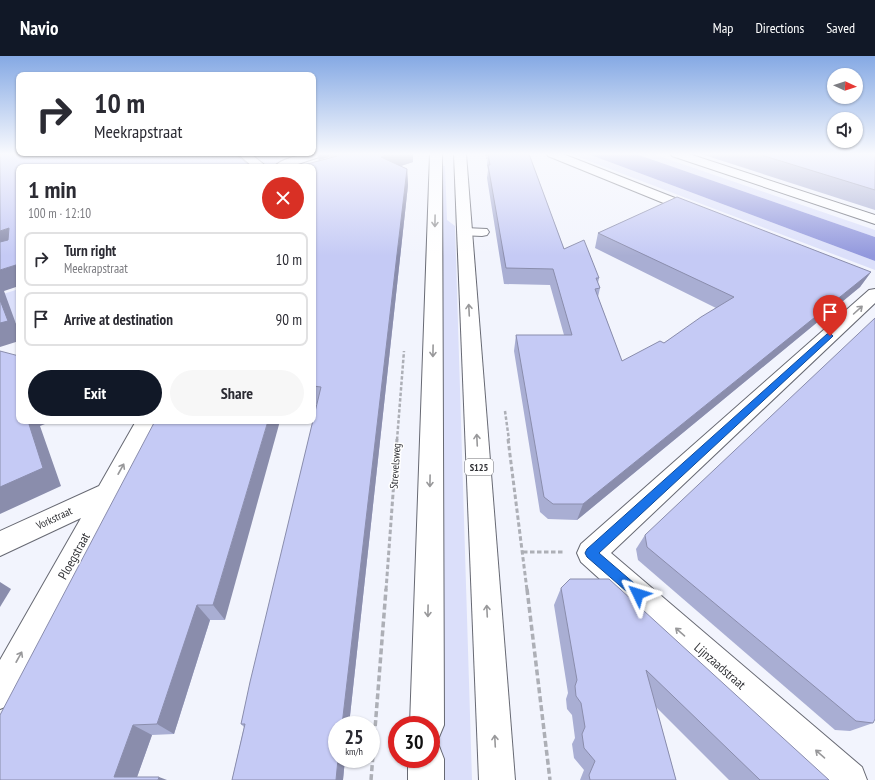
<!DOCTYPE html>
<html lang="en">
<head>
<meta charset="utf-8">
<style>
  body { margin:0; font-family:"PT Sans Narrow",sans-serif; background:#f7f7f7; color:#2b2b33; height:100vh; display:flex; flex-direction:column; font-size:15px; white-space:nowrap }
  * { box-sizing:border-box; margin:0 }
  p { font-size:13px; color:#7c7c81 }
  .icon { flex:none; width:22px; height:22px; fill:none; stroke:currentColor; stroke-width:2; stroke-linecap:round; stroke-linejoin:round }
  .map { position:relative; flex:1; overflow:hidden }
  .details { position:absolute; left:16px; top:108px; width:300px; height:260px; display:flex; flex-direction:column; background:#fff; border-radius:8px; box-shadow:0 1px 3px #0004 }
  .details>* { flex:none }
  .top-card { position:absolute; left:16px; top:16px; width:300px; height:84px; border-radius:8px; box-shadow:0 1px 3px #0004; background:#fff; color:#2b2b33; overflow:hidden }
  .needle { width:26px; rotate:93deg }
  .controls { position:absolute; left:827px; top:12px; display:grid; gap:8px }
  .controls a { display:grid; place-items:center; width:36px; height:36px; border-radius:50%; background:#fff; box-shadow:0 1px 3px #0004; font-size:20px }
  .speed { position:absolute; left:328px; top:660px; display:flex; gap:8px; font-size:20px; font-weight:700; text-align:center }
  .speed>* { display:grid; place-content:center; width:52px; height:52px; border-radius:50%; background:#fff; box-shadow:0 1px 3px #0004; line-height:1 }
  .speed small { font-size:10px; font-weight:400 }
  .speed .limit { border:6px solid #d22; background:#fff; color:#111 }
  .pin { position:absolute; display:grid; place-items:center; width:34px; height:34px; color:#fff; margin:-41px -17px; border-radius:50% 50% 50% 0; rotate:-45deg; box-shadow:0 0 4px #0007 }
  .pin .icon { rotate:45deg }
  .me { position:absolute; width:44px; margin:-22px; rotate:311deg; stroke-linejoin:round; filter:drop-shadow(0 0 3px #0008) }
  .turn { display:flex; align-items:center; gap:14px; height:84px; padding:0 12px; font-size:18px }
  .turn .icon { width:52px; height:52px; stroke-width:2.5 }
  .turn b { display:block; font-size:28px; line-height:34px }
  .round { display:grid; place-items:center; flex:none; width:42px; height:42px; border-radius:21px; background:#f7f7f7 }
  .overview { display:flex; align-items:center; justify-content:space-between; height:68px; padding:0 12px }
  h1 { font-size:24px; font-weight:700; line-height:30px }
  .action { display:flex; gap:8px; margin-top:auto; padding:8px 12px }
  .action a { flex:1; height:46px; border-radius:24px; background:#111827; color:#fff; font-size:16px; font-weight:700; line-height:46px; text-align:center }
  .action a+a { background:#f7f7f7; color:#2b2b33 }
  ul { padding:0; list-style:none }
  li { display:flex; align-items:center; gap:12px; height:54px; margin:0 8px 6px; padding:0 4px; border:2px solid #e1e1e2; border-radius:8px }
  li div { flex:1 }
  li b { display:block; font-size:15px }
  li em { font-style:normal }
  header { display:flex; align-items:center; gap:24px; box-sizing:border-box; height:56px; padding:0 20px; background:#111827; color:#fff }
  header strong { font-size:19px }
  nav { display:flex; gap:22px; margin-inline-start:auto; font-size:14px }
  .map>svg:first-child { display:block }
</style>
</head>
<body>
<header>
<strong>Navio</strong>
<nav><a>Map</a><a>Directions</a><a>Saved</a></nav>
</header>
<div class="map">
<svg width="875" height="724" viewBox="0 0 875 724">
  <rect width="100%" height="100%" fill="#f2f4fd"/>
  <g fill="#dbdffa">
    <path d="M251 98H273L285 106 269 111Z"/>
    <path d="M571 98H588L875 205V214Z"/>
    <path d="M636 98H653L875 174V181Z"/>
    <path d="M441 110H445L447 164 455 170 472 724H439Z"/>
    <path d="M19 233V266H15L0 239Z"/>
  </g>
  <path fill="#9298dd" d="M588 98H636L875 181V205Z"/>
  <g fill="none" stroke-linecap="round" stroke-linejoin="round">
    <defs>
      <g id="minor">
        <path d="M238 98H251L267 111H253Z"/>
        <path d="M304 98H323L322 100 289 111H274C281 103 294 101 304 98Z"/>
        <path d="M547 98H563L703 153 705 156 703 159H693L548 100Z"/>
        <path d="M671 98H689L875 159V168L672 100Z"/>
        <path d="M465 172 487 173 489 176 487 179 482 180 460 179 458 176 460 173Z"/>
        <path d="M875 233V247L611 497 862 711 867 724H822L581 506 577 497 581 488 869 234Z"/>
        <path d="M136 365H158L12 648 0 653V604L81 462 0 500V475L99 430Z"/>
      </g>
      <g id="major">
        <path d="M430 98H442L444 669 439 681 431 685V669H410Z"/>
        <path d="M454 98H466L515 724H479Z"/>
        <path d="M431 687 439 690 444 703V724H408V703H431Z"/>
      </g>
    </defs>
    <use href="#minor" stroke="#676973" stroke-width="2"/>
    <use href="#major" stroke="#676973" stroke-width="2"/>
    <path stroke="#adafb6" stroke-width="1.5" stroke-dasharray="2.5 1" stroke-linecap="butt" d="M486 98 487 103"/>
    <g stroke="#adafb6" stroke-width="2.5" stroke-dasharray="3.5 2" stroke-linecap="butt">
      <path d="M505 355 509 384"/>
      <path d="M397 384 404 295"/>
    </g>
    <g stroke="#adafb6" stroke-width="3" stroke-dasharray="4.5 2.5" stroke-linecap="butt">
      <path d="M508 383 527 534"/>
      <path d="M523 496H563"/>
      <path d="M386 534 397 383"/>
    </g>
    <g stroke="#adafb6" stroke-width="3.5" stroke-dasharray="6 3" stroke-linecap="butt">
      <path d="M527 533 550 724"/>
      <path d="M371 724 386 533"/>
    </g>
    <use href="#minor" fill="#fff" fill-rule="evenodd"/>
    <use href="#major" fill="#fff" fill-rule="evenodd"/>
  </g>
  <g fill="#a9aed3">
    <path d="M317 98H413V106L401 110 407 113 408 129 349 669H337V703H345L343 724H232L244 671 241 668 317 348 313 347V111L329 102V101L319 104 318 103Z"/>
    <path d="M488 98H529L564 193 599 222 598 227 600 232 598 241 622 305 664 287 716 252 595 192 598 177 871 216 860 231 577 464 548 463 540 456 514 295 516 279H564L550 229 504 228 487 122 488 114 487 109Z"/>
    <path d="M701 98H875V154Z"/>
    <path d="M155 365 225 564H210L174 678 152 679 137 721 0 724Z"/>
    <path d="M645 479 873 667 850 675 835 674 638 504 636 493Z"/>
    <path d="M561 532 829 724H729L656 651 676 724H580L584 714 574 702 572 688 575 682 572 659 567 653 566 643 568 637 554 549Z"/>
  </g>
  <g fill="#8a8dac">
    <path d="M318 98H329V101L319 104Z"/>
    <path d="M388 98H413V106L382 116 381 101Z"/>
    <path d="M407 113 408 129 349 669H342Z"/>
    <path d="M9 172 19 188 0 196V175Z"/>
    <path d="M19 208V230L4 235 19 276V285L0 291V214Z"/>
    <path d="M871 216 860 231 577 464 583 448Z"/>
    <path d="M28 365H44L45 368 40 370 61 430 0 458V431Z"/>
    <path d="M268 365H280L225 564 213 549Z"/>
    <path d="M0 526 11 533 0 551Z"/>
    <path d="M197 549 210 564 174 678 157 668Z"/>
    <path d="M133 669 152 679 136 724 114 721Z"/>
    <path d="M338 703H345L343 724H336Z"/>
    <path d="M159 721 167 724H158Z"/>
  </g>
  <g fill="#c5caf5" stroke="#8a8dac">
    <path d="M0 98H235L252 111H19V208L0 214V186L8 184 9 172 0 175Z"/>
    <path d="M334 98H388L381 101 407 113 342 669H337V703H338L336 724H232L245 668H241L250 626 321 331 313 330V111H296L337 100Z"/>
    <path d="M488 98H529L564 193 584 184 599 222H596L600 232 595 233 622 305 660 285 664 287 701 261 734 241 598 177 677 141 871 216 583 448H553L544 441 516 279H572L553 213 506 212 488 109H490Z"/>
    <path d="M758 98H875V134Z"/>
    <path d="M0 244 8 265 0 267Z"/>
    <path d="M875 262V663L873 667 856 665 647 491 645 479Z"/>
    <path d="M0 295 19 300V365H28L43 412 0 431Z"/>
    <path d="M155 365H268L213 549H197L157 668 133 669 114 721H159L158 724H0V659Z"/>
    <path d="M570 523H609L829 724H760L646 614 676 724H590L589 719 595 705 584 692 582 678 585 671 581 647 576 640 575 630 577 624 561 532Z"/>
  </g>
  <defs><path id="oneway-shaft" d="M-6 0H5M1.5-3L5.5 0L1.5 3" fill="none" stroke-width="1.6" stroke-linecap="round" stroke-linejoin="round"/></defs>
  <g stroke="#98989a">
    <use href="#oneway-shaft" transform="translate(435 165) rotate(91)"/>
    <use href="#oneway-shaft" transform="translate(469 254) rotate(-93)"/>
    <use href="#oneway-shaft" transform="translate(858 254) rotate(-42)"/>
    <use href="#oneway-shaft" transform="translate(433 295) rotate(91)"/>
    <use href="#oneway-shaft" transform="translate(477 384) rotate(-93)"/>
    <use href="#oneway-shaft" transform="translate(121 413) rotate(-61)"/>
    <use href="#oneway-shaft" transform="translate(430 425) rotate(91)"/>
    <use href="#oneway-shaft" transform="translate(428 555) rotate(91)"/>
    <use href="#oneway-shaft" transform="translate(487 555) rotate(-93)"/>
    <use href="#oneway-shaft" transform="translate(680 576) rotate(-139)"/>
    <use href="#oneway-shaft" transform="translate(19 601) rotate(-61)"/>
    <use href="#oneway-shaft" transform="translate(495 685) rotate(-93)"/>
    <use href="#oneway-shaft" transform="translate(820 698) rotate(-139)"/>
  </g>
  <linearGradient id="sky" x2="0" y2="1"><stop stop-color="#85a9e4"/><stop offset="0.49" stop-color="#f9fafe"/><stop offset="1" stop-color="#f9fafe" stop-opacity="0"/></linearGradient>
  <rect width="875" height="200" fill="url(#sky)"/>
  <path fill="#1a73e8" stroke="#114b97" d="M830 277 833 280 832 281 599 497 642 534 644 538 642 542 638 544 634 542 587 501 585 497 587 493 827 278Z"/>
  <g text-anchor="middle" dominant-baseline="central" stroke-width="3" stroke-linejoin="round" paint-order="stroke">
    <rect fill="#fff" stroke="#6e6f72" stroke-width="1" x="465" y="403" width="28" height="16" rx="3"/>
    <g font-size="10" font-weight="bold" fill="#303135">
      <text x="479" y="411">S125</text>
    </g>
    <g font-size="11" fill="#303135" stroke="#fff">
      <text transform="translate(395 410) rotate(-86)">Strevelsweg</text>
      <text transform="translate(54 462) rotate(-25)">Vorkstraat</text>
    </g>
    <g font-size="13" fill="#303135" stroke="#fff">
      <text transform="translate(74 500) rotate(-61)">Ploegstraat</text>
      <text transform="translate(720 610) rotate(41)">Lijnzaadstraat</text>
    </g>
  </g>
</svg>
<div class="controls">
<a><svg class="needle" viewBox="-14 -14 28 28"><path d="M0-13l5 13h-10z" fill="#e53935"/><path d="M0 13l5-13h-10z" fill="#7c7c81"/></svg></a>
<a><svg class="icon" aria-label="sound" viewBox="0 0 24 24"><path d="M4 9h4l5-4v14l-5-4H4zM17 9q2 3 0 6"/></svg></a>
</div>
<div class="speed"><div>25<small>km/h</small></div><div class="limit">30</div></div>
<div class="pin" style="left:830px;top:280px;background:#d93025"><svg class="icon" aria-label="arrive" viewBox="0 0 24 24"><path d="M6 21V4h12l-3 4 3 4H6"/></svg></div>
<svg class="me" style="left:638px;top:538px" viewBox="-20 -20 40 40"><path d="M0-17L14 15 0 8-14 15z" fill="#1a73e8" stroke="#fff" stroke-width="4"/></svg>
<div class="top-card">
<div class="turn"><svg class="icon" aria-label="right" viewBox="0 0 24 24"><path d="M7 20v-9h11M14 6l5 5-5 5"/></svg><div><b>10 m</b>Meekrapstraat</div></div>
</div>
<section class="details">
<div class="overview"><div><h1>1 min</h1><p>100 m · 12:10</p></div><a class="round" style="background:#d93025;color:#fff"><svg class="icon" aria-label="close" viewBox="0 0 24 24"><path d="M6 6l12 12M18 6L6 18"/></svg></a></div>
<ul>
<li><svg class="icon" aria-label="right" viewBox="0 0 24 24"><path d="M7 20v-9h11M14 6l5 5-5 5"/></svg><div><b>Turn right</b><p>Meekrapstraat</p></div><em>10 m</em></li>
<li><svg class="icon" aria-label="arrive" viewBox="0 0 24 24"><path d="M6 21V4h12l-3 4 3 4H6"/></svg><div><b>Arrive at destination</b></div><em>90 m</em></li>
</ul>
<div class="action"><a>Exit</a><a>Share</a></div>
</section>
</div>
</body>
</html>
